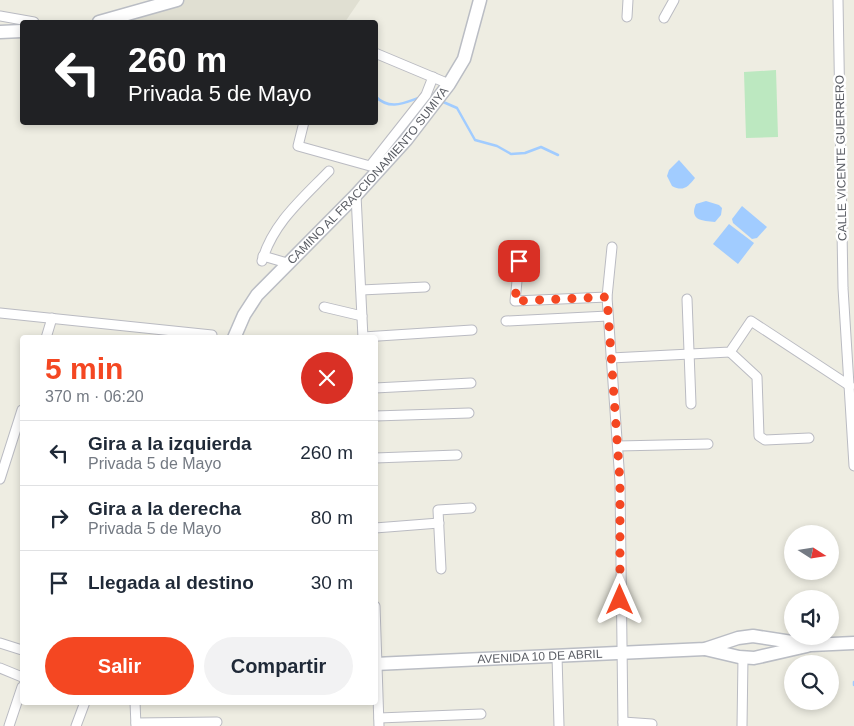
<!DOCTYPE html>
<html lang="es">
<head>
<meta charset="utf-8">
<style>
  body { margin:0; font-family:Helvetica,sans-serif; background:#f2f2f3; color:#1f2937; height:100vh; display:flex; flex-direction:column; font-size:19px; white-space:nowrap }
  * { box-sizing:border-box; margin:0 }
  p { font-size:16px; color:#747a83 }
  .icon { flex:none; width:28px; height:28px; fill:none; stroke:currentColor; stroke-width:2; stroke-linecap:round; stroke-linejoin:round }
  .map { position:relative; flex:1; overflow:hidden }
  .details { position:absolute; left:20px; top:335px; width:358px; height:370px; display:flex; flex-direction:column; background:#fff; border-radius:5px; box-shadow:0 2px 8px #0003 }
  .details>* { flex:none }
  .banner { position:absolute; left:20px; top:20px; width:358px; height:105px; border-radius:5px; box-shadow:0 2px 8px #0003; background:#202124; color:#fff; overflow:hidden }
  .needle { width:32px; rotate:102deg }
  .tools { position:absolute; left:784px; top:525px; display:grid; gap:10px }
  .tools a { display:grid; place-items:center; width:55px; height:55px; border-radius:50%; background:#fff; box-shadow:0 2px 8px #0003; font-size:25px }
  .pin { position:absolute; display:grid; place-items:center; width:42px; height:42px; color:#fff; margin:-21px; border-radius:10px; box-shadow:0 2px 8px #0006 }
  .me { position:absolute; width:55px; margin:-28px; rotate:0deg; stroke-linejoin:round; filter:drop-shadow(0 0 4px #0008) }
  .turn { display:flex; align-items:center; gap:18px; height:105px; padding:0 25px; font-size:22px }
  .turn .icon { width:65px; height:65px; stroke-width:2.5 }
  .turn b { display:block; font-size:35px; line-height:42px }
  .round { display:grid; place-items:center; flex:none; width:52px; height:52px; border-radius:26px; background:#f2f2f3 }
  .headline { display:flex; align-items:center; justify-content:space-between; height:85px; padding:0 25px }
  h1 { font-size:30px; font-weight:700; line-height:38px; color:#f44722 }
  .action { display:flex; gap:10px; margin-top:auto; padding:10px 25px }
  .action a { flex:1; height:58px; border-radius:30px; background:#f44722; color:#fff; font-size:20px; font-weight:700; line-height:58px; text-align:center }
  .action a+a { background:#f2f2f3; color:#1f2937 }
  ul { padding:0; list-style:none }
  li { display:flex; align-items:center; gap:15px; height:65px; padding:0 25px; border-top:1px solid #e0e1e3 }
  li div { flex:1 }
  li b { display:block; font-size:19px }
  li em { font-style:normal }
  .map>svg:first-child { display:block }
</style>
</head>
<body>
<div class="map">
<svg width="854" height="726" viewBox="0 0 854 726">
  <rect width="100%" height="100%" fill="#eeede2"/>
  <path fill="#e0dfd2" d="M184 0H360L345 22H106Z"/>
  <path fill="#bce8c0" d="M776 70 778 137 746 138 744 72Z"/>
  <g fill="#a1ccff">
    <path d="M679 160 695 178C688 187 683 192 672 186L667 176 669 170Z"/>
    <path d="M706 201 719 205 722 208 721 215 715 222C702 221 689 220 696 204Z"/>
    <path d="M742 206 767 227 757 238 752 239 733 223 732 219Z"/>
    <path d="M729 224 754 243 738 264 713 244Z"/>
  </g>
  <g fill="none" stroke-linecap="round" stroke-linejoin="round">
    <g stroke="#a1ccff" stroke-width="2.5">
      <path d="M375 96C390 111 404 103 421 97"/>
      <path d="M441 101 457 108 475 140 497 146 511 154 525 153 541 147 558 155"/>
      <path d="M854 682V685"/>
    </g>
    <defs>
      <g id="street">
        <path d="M838 0 843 288 854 466"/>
        <path d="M0 16 34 22"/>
        <path d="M627 17 628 0"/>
        <path d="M664 18 674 0"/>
        <path d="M375 53 449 84"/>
        <path d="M304 122 298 146 370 166 426 95 433 77"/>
        <path d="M356 195 363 338"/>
        <path d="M612 247 607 297 620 482 623 726"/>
        <path d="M263 256 287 263"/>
        <path d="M262 261C273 223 302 199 329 171"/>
        <path d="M519 261 515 301 607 297"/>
        <path d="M361 290 425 287"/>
        <path d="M687 299 691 404"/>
        <path d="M324 307 362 316"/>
        <path d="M0 313 212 335"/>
        <path d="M506 321 608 316"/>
        <path d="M363 337 472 330"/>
        <path d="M46 338 52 318"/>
        <path d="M730 352 757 377 759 436 765 440 809 438"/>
        <path d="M611 358 730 352 751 321 850 386"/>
        <path d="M375 388 471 383"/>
        <path d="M375 416 469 413"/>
        <path d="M618 446 708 444"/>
        <path d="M375 458 457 455"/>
        <path d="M0 479 22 410"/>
        <path d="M375 528 439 523"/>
        <path d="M441 569 438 510 471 508"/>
        <path d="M375 606 379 726"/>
        <path d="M0 643 22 650"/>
        <path d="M557 656 559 726"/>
        <path d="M0 668 22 677"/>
        <path d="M135 702 136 726"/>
        <path d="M379 718 481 714"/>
        <path d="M623 722 652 724"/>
        <path d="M136 723 217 722"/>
        <path d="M9 726 22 687"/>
        <path d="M76 726 85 702"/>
        <path d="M742 726 743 658"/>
      </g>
      <g id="secondary">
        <path d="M99 22 177 0"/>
        <path d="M0 32 22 31"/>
        <path id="s1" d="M234 338 244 315 257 295 356 195 406 140 449 84 464 59 480 0"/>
        <path d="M705 649 739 657 754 658 807 646"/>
        <path id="s2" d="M375 664 705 649 738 638 753 636 811 645 854 643"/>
      </g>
    </defs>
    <use href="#street" stroke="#babbc2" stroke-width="11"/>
    <use href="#secondary" stroke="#babdc4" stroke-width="15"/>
    <use href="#street" stroke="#fff" stroke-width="9"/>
    <use href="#secondary" stroke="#fff" stroke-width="12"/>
  </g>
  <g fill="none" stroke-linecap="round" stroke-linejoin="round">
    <path stroke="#f44722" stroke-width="9" stroke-dasharray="0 16.2" d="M519 261 515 301 607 297 620 482V600"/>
  </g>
  <g text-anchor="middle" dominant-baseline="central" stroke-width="5" stroke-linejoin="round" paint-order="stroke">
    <g font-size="12" fill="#5a5d64" stroke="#fff">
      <text transform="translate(841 158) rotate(-91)">CALLE VICENTE GUERRERO</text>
      <text stroke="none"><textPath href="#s1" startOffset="212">CAMINO AL FRACCIONAMIENTO SUMIYA</textPath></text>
      <text stroke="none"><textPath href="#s2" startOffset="165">AVENIDA 10 DE ABRIL</textPath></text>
    </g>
  </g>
</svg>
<div class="tools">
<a><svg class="needle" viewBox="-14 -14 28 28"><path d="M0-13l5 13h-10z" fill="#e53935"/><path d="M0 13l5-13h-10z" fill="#747a83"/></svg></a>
<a><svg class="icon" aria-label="sound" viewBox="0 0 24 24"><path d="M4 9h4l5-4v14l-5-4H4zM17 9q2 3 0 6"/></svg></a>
<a><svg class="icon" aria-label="search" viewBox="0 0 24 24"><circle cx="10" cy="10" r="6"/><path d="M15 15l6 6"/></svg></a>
</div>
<div class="pin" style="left:519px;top:261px;background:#d93025"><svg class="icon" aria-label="arrive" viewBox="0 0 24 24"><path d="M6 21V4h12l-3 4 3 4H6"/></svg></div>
<svg class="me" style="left:620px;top:600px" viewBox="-20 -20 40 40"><path d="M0-17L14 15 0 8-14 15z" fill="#f44722" stroke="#fff" stroke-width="4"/></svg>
<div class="banner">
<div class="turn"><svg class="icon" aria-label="left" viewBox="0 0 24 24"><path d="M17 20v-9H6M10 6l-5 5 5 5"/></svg><div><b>260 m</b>Privada 5 de Mayo</div></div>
</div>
<section class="details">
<div class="headline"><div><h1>5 min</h1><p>370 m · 06:20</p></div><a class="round" style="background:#d93025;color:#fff"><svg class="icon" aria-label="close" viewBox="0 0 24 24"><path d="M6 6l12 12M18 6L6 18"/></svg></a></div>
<ul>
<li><svg class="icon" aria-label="left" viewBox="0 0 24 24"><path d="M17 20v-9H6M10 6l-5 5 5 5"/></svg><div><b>Gira a la izquierda</b><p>Privada 5 de Mayo</p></div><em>260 m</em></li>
<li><svg class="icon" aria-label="right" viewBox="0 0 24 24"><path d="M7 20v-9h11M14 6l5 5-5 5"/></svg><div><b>Gira a la derecha</b><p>Privada 5 de Mayo</p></div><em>80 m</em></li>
<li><svg class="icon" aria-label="arrive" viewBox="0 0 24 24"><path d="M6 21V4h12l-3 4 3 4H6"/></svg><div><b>Llegada al destino</b></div><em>30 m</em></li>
</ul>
<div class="action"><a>Salir</a><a>Compartir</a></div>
</section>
</div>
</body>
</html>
